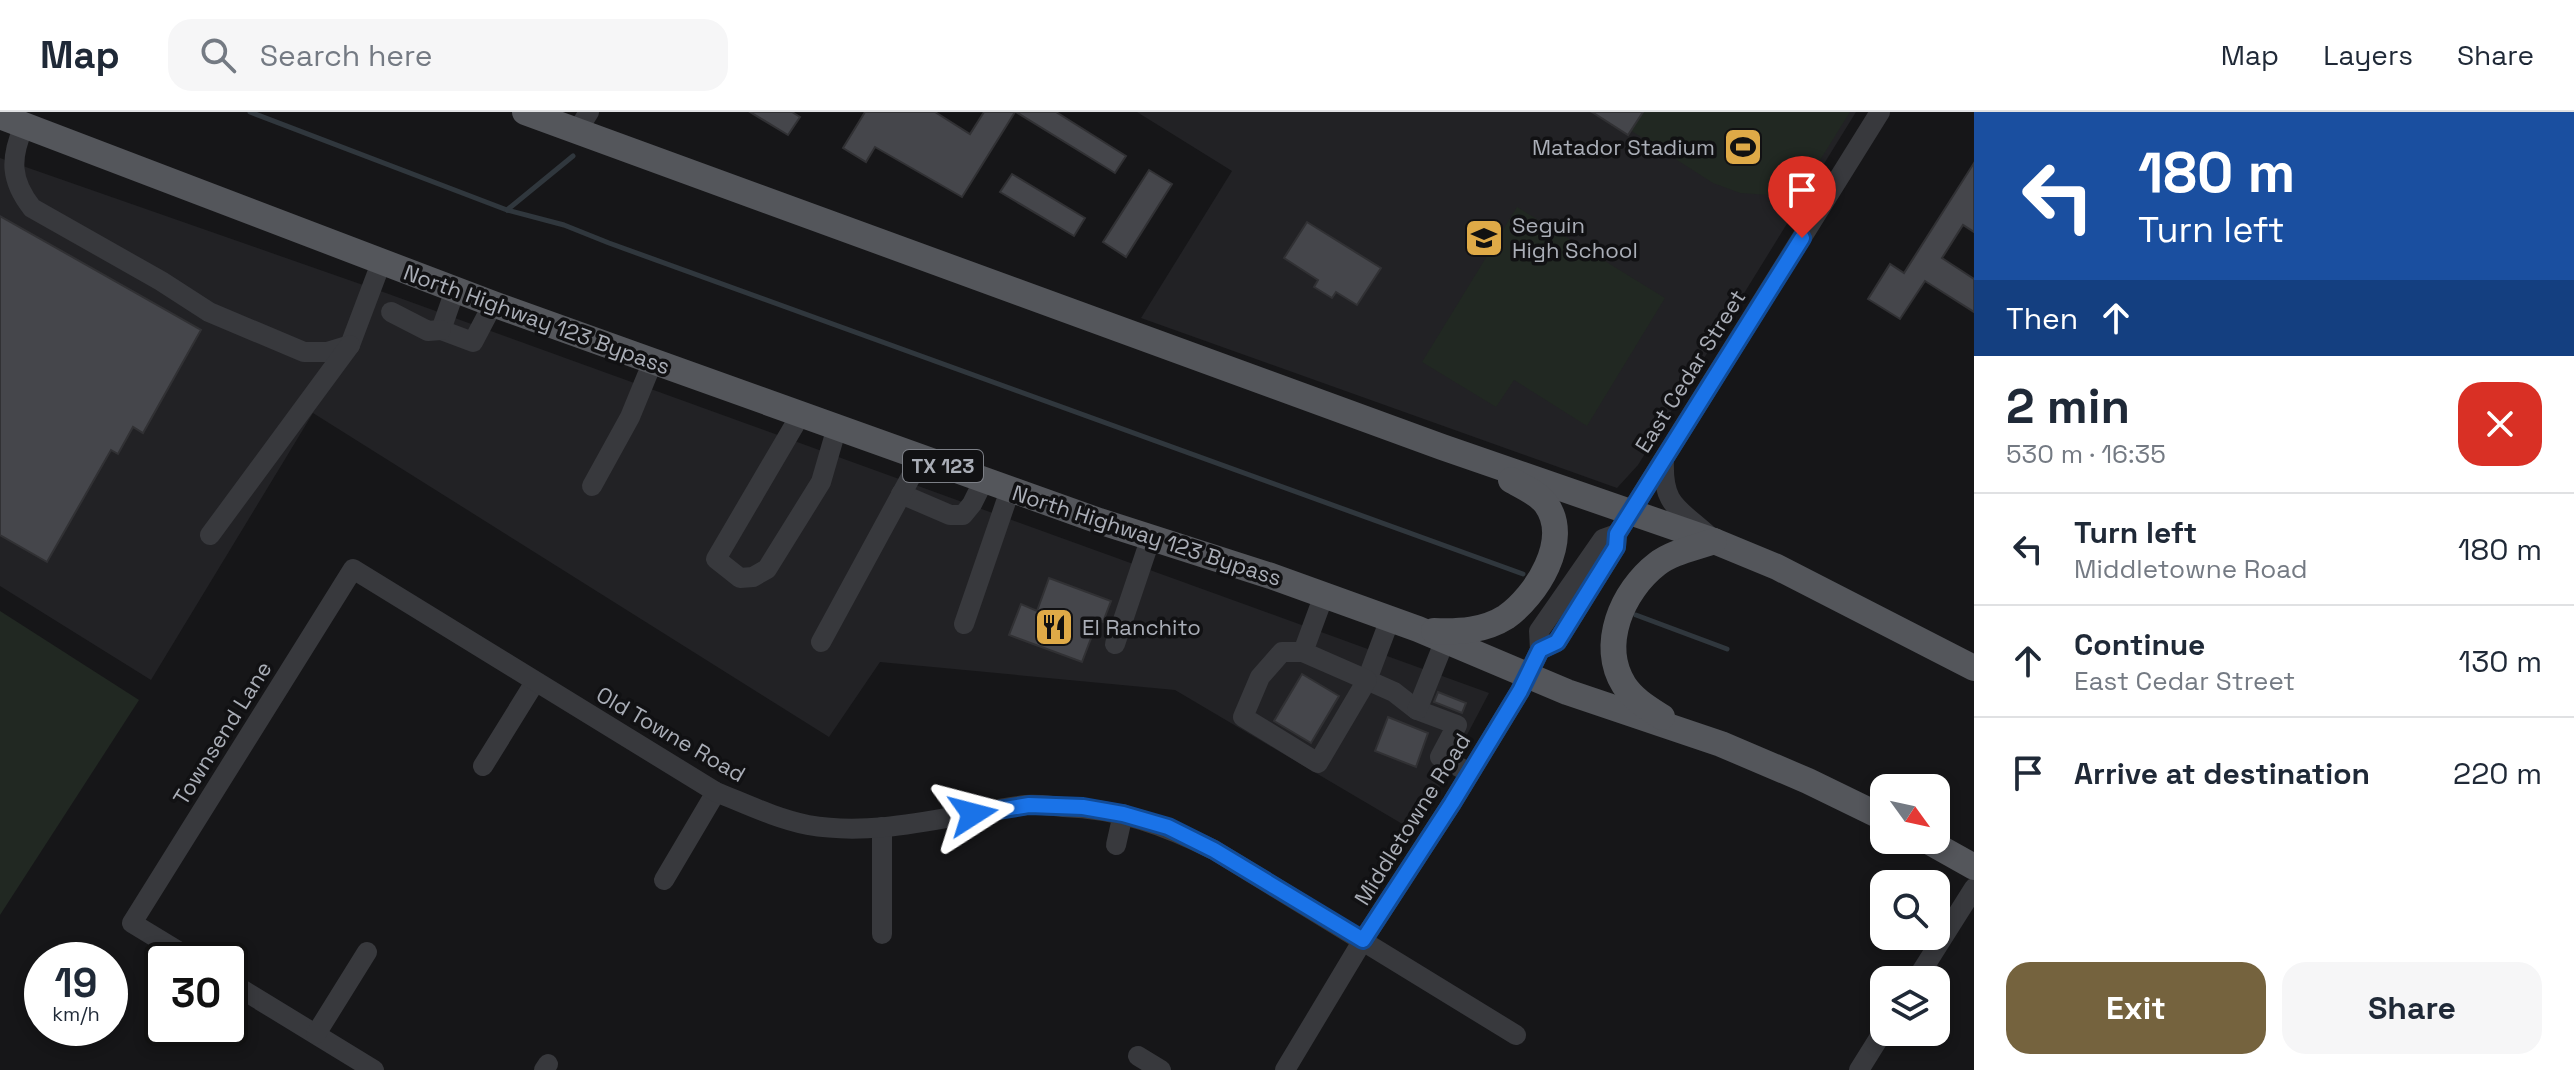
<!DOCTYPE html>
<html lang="en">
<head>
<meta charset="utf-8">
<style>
  body { margin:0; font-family:"Space Grotesk",sans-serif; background:#f6f6f7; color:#1f2937; height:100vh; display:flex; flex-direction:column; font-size:30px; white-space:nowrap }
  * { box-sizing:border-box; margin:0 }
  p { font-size:26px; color:#747a83 }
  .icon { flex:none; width:44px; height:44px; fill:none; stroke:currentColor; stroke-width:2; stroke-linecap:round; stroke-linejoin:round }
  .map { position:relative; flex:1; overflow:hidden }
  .sheet { display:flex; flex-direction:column; background:#fff; width:600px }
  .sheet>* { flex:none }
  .guide { background:#1a4fa0; color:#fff; overflow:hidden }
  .needle { width:52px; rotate:123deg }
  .buttons { position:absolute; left:1870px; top:662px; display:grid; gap:16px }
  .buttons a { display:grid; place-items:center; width:80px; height:80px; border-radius:16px; background:#fff; box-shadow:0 4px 12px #0003; font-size:40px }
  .speed { position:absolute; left:24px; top:830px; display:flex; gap:16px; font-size:40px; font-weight:700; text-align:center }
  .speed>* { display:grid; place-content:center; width:104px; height:104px; border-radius:50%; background:#fff; box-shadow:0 4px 12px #0003; line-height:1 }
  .speed small { font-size:20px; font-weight:400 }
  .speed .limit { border:4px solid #111; border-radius:12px; background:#fff; color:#111 }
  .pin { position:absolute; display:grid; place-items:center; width:68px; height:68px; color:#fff; margin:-82px -34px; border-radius:50% 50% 50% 0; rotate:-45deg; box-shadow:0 0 8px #0007 }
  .pin .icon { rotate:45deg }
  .me { position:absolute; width:88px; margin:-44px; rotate:81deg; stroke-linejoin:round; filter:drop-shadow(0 0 6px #0008) }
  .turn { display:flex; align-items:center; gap:28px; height:168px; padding:0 32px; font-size:36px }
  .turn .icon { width:104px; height:104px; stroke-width:2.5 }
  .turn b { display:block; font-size:56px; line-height:68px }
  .then { display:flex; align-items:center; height:76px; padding:0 32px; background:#0003; gap:16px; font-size:30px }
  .round { display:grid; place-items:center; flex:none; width:84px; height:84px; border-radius:24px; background:#f6f6f7 }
  .summary { display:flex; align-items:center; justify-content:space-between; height:136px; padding:0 32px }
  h1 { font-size:48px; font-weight:700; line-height:60px }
  .action { display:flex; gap:16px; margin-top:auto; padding:16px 32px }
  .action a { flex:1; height:92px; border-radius:24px; background:#75633e; color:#fff; font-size:32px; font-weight:700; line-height:92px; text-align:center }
  .action a+a { background:#f6f6f7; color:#1f2937 }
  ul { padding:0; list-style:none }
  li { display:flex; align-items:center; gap:24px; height:112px; padding:0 32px; border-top:2px solid #e0e1e3 }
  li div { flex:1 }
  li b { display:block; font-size:30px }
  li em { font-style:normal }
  header { display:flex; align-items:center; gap:48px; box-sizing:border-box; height:112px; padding:0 40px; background:#fff; border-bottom:2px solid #e0e1e3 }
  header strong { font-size:38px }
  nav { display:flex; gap:44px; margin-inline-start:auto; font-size:28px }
  .search { width:560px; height:72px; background:#f6f6f7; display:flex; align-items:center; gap:20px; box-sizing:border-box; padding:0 28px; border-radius:24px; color:#747a83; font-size:30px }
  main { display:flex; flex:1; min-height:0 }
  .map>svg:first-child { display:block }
</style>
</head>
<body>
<header>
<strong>Map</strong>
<div class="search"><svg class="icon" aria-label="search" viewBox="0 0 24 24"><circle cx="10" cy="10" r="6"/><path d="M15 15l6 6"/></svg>Search here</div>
<nav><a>Map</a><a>Layers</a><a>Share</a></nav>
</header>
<main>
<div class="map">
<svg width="1974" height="958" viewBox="0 0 1974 958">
  <rect width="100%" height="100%" fill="#161618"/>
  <g fill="#222225">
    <path d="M1137 0H1856L1638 353 1617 376 1141 206 1232 59Z"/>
    <path d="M0 46 386 181 1489 581 1416 720 1175 578 880 550 829 625 313 301 151 568 0 474Z"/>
  </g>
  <g fill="#212822">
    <path d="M1602 0H1850L1797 85 1740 81 1713 71Z"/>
    <path d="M1517 95 1665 186 1587 314 1514 268 1496 295 1422 250Z"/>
    <path d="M0 499 139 588 0 803Z"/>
  </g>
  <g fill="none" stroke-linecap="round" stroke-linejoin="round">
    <g stroke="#30373d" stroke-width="5">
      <path d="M250 0 507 98 564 113 609 131 1523 462"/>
      <path d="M507 98 573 44"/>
      <path d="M1636 503 1727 537"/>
    </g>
  </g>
  <g fill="#45464b" stroke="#313134" stroke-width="2">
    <path d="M750 0H792L800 5 788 23Z"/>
    <path d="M865 0H935L970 22 984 0H1015L962 85 875 35 866 50 843 36Z"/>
    <path d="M1016 0H1056L1126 44 1115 61Z"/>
    <path d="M1592 0H1643L1628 23Z"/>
    <path d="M1974 51V120L1963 113 1942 146 1974 167V200L1925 169 1900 207 1868 187 1890 152 1904 161Z"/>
    <path d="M1149 58 1172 72 1126 145 1103 130Z"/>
    <path d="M1012 62 1085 106 1074 124 1000 80Z"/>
    <path d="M0 104 201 218 143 321 133 315 118 342 111 338 47 450 0 423Z"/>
    <path d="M1307 110 1381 156 1357 193 1336 180 1332 186 1314 175 1318 168 1284 146Z"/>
    <path d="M1049 466 1111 489 1103 510 1098 508 1082 550 1009 523 1021 492 1037 499Z"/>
    <path d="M1302 562 1339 584 1311 631 1274 609Z"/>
    <path d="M1438 580 1466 591 1462 601 1434 590Z"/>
    <path d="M1388 605 1428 621 1416 655 1375 639Z"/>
  </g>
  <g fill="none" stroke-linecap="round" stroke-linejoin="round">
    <g stroke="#38393d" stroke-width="20">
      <path d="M24 14C10 46 10 68 32 96L161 169 209 200 304 240H327L350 233 381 151"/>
      <path d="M577 19 589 0"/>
      <path d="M455 178 441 218 473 230 493 192"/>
      <path d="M391 200 428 219 441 218"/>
      <path d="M801 302 716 447 740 466 753 465 767 457 821 370 837 315"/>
      <path d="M1664 347C1662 393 1677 395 1708 423"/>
      <path d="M592 374 630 305 653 249"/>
      <path d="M901 382 950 403H963L972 392 984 368"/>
      <path d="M210 423 350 233"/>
      <path d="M1390 507 1367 568 1394 580 1417 598 1457 613 1440 645 1470 661"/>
      <path d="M964 512 1010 378"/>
      <path d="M821 530 921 346"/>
      <path d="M1115 532 1151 425"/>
      <path d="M1540 538 1557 530 1616 435 1617 422 1880 0"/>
      <path d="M1303 540H1282L1260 565 1243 605 1318 651 1367 568 1303 540 1324 483"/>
      <path d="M1417 598 1445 528"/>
      <path d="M483 654 535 570"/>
      <path d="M882 715V822"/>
      <path d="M1116 733 1123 702"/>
      <path d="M664 768 716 680"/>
      <path d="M193 848 132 811 353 457 716 680C746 692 777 707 808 713 881 726 954 701 1026 693 1038 692 1051 694 1063 695 1120 697 1164 713 1214 738L1516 923"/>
      <path d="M1916 868 1974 776"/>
      <path d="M230 870 374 958"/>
      <path d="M316 922 367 840"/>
      <path d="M1138 944 1161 958"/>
      <path d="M544 958 548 952"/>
      <path d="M1285 958 1363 828 1452 691 1520 579 1540 538 1539 519 1603 427 1617 422"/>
      <path d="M1859 958 1884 918"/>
    </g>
    <g stroke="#54565b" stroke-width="26">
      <path d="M525 0 1442 335 1714 429 1777 455 1974 556"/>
      <path d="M0 4 493 192 1099 409 1271 464 1418 517 1567 580 1721 632 1808 669 1884 706"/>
      <path d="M1434 519C1459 520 1484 519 1506 505 1536 484 1572 428 1546 392 1538 381 1523 375 1511 368"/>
      <path d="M1662 605C1648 596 1633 587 1624 573 1599 533 1622 479 1657 452 1672 440 1695 436 1714 429"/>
      <path d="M1926 728 1974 755"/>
    </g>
  </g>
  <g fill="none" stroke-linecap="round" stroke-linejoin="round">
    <defs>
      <path id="route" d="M973 702 1029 693 1083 695 1123 702 1168 715 1214 738 1363 828 1452 691 1520 579 1540 538 1557 530 1616 435 1617 422 1802 126"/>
    </defs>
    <use href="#route" stroke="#114b97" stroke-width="20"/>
    <use href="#route" stroke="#1a73e8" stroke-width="14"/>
  </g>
  <defs>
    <symbol id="stadium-square" viewBox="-11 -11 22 22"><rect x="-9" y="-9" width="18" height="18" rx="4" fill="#dfaa47" stroke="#111113"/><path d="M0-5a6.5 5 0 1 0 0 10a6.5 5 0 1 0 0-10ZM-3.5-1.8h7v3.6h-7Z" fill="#111"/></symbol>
    <symbol id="school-square" viewBox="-11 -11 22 22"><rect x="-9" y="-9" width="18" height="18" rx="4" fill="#dfaa47" stroke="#111113"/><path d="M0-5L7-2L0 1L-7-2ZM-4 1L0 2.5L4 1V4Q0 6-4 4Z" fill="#111"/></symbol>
    <symbol id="restaurant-square" viewBox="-11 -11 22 22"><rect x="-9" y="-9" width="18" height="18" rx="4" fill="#dfaa47" stroke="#111113"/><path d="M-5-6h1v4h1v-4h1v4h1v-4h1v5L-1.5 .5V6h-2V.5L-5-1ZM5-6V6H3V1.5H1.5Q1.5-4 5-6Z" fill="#111"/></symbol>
  </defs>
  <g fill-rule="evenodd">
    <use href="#stadium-square" x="1721" y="13" width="44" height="44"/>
    <use href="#school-square" x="1462" y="104" width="44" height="44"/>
    <use href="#restaurant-square" x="1032" y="493" width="44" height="44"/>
  </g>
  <g text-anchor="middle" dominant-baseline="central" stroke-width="7" stroke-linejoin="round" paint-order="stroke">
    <rect fill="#111113" stroke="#7c7f86" stroke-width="2" x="903" y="338" width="80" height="32" rx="6"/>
    <g font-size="20" font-weight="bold" fill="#aaaeb7">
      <text x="943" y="354">TX 123</text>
    </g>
    <g font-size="22" fill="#aaaeb7" stroke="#111113" text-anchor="start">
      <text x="1715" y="35" text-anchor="end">Matador Stadium</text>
      <text x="1512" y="113">Seguin<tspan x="1512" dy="25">High School</tspan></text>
      <text x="1082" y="515">El Ranchito</text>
    </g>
    <g font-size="22" fill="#aaaeb7" stroke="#111113">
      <text transform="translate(537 207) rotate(20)">North Highway 123 Bypass</text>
      <text transform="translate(1690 259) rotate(-58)">East Cedar Street</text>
      <text transform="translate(1147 423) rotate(18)">North Highway 123 Bypass</text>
      <text transform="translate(222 621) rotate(-58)">Townsend Lane</text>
      <text transform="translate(671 622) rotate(30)">Old Towne Road</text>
      <text transform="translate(1412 707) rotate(-58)">Middletowne Road</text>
    </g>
  </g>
</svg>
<div class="buttons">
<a><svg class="needle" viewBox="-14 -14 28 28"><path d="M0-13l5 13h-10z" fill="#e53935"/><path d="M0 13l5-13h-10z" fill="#747a83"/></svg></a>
<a><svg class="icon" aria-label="search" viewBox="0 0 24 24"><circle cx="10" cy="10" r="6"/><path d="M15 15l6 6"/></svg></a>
<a><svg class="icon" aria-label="layers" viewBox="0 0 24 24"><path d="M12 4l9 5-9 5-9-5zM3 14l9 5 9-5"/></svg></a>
</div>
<div class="speed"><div>19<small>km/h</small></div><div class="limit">30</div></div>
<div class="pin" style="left:1802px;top:126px;background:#d93025"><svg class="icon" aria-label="arrive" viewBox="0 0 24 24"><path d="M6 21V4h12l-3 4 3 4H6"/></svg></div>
<svg class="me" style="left:973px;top:702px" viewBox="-20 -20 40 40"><path d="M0-17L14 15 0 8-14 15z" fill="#1a73e8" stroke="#fff" stroke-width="4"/></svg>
</div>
<section class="sheet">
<div class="guide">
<div class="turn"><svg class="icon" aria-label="left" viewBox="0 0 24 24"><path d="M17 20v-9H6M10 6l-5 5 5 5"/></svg><div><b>180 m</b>Turn left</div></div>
<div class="then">Then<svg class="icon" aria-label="ahead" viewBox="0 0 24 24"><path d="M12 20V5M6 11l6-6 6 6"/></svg></div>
</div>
<div class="summary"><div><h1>2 min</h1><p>530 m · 16:35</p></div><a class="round" style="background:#d93025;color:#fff"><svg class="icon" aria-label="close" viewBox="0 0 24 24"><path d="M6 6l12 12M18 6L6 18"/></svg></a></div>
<ul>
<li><svg class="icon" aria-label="left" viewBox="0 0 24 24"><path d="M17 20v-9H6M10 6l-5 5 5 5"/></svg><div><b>Turn left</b><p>Middletowne Road</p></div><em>180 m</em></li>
<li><svg class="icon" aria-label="ahead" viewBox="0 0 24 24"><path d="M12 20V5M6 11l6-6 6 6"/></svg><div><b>Continue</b><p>East Cedar Street</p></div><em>130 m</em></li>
<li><svg class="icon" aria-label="arrive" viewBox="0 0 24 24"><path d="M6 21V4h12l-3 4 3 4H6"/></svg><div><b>Arrive at destination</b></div><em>220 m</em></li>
</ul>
<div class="action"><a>Exit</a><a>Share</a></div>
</section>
</main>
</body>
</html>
